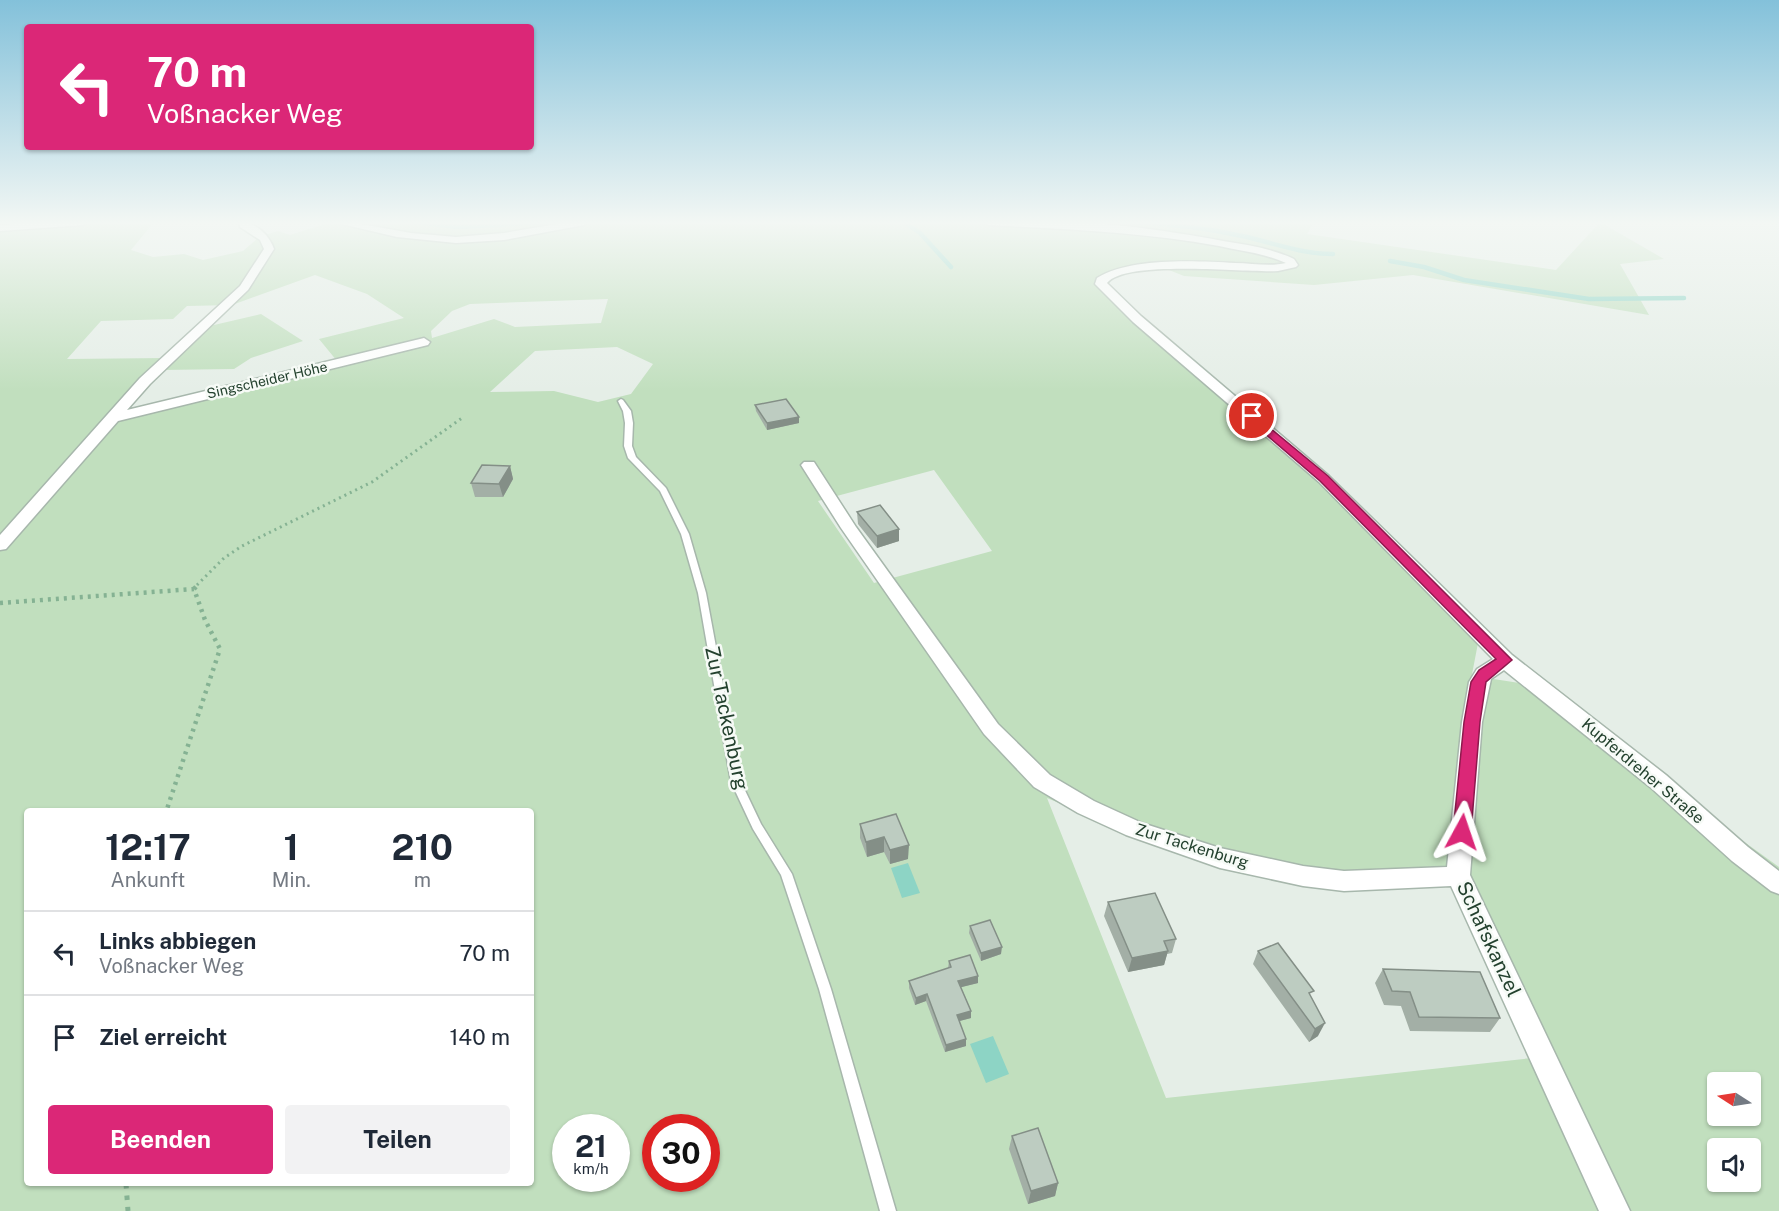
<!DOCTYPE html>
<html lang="de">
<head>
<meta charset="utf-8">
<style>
  body { margin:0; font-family:"Public Sans",sans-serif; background:#f2f2f3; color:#1f2937; height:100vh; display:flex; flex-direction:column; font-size:22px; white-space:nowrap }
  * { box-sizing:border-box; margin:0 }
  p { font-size:20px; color:#747a83 }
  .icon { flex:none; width:33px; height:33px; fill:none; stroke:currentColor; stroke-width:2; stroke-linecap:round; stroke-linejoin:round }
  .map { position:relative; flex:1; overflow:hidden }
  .side { position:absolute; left:24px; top:808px; width:510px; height:378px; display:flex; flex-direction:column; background:#fff; border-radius:6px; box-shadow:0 2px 4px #0004 }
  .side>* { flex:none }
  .guide { position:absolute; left:24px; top:24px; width:510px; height:126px; border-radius:6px; box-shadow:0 2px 4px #0004; background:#db2777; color:#fff; overflow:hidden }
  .needle { width:39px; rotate:282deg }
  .fabs { position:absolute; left:1707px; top:1072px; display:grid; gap:12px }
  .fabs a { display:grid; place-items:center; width:54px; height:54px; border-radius:6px; background:#fff; box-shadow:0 2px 4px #0004; font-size:30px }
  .speed { position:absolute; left:552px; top:1114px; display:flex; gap:12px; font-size:30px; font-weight:700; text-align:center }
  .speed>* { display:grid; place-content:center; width:78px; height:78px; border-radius:50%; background:#fff; box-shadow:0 2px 4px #0004; line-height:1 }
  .speed small { font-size:15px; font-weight:400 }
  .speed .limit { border:9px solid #d22; background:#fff; color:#111 }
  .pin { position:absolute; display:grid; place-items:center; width:51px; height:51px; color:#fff; margin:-26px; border:3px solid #fff; border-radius:50%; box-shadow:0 2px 6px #0007 }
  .me { position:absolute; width:66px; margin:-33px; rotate:5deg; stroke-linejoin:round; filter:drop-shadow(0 0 4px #0008) }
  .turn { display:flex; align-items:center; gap:21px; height:126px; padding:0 24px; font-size:27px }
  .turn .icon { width:78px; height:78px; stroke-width:2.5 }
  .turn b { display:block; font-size:42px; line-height:51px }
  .eta { display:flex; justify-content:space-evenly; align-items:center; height:102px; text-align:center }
  .eta b { font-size:36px; font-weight:700; line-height:42px }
  .button { display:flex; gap:12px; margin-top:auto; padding:12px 24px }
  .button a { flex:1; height:69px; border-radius:6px; background:#db2777; color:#fff; font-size:24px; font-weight:700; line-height:69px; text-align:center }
  .button a+a { background:#f2f2f3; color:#1f2937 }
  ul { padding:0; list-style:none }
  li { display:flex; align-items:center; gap:18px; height:84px; padding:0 24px; border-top:2px solid #e0e1e3 }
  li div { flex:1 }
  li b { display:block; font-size:22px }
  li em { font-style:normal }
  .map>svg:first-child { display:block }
</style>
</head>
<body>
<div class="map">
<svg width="1779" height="1211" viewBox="0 0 1779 1211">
  <rect width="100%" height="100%" fill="#e5eee7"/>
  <g fill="#c1dfbe" fill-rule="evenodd">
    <path d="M91 222H154L131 250 153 257 184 254 203 260 243 251 259 237 278 231 290 235 331 222H1314L1307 234 1556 270 1600 222 1664 259 1620 264 1649 315 1413 275 1314 285 1184 276 1159 266 1110 271 1101 277 1097 285 1328 486 1478 643 1460 737 1446 887 1351 886 1165 847 1047 798 1166 1098 1532 1058 1602 1211H0V230ZM315 275 367 294 404 318 319 339 337 361 141 409H129L131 401 161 370 234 369 251 358 303 341 261 314 214 325 200 326 165 358 67 359 101 321 173 319 187 306 232 305ZM608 299 601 323 515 327 494 319 432 338 431 331 452 311 470 304ZM617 347 653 364 631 394 598 402 554 391 490 392 535 351ZM934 470 992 551 874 583 818 501ZM27 812H531V1184H27ZM566 1128H616V1179H566ZM656 1128H706V1179H656Z"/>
    <path d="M1487 678 1526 684 1779 867V1211H1617L1464 874ZM1718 1083H1750V1116H1718ZM1718 1149H1750V1182H1718Z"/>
  </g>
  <g fill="#8dd4c5">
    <path d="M908 863 920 893 902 898 891 868Z"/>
    <path d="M993 1036 1009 1074 986 1083 970 1044Z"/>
  </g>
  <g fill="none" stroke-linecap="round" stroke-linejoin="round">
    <g stroke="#8dd4c5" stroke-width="4.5">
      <path d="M412 222 458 227 550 222"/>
      <path d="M904 222 920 233 951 267"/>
      <path d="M1124 222C1166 223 1207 228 1247 237 1276 244 1303 254 1333 254"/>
      <path d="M1390 261 1424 267 1464 280 1589 299 1684 298"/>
    </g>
    <defs>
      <path id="lane" d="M621 399 623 400 631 411 633 423 632 446 636 457 666 488 689 534 706 593 741 782 761 824 792 874 831 989 896 1211H880L819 989 781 875 753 829 731 782 698 593 681 534 660 491 628 458 624 446 625 423 623 411 618 401Z"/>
      <g id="street">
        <path d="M46 222H88L83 225 0 231V225Z"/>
        <path d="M239 222C254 221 269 234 274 249L248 290 150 384 127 410 424 338 430 342 428 345 118 421 6 549 0 550V535L140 378 240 286 264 249 260 240 240 227Z"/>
        <path d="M333 222H350L411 233 456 237 504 233 569 222H589L584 225 504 240 456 243 397 237Z"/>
        <path d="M984 222C1058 216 1149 227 1223 241 1247 245 1271 248 1294 259L1298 265 1296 267 1278 271C1246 273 1126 259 1107 283L1141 316 1329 476 1512 655 1666 775 1748 847 1779 871V894L1771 891 1732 861 1650 787 1504 670 1491 679 1482 722 1470 875 1630 1211H1599L1451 886 1344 891 1303 886 1220 868 1126 835 1078 813 1034 787 984 734 841 528 801 465 804 462H814L856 527 998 724 1050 775 1094 801 1142 823 1220 848 1303 866 1344 871 1447 867 1462 722 1469 682 1477 669 1493 659 1319 482 1133 322 1095 284 1097 278C1132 257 1195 261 1235 263 1252 263 1269 267 1286 263 1264 253 1241 251 1219 246 1143 232 1066 229 989 225Z"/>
      </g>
    </defs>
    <use href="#lane" stroke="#a7b7ac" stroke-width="3"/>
    <use href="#street" stroke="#a7b7ac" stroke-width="3"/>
    <path stroke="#85b293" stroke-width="3" stroke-dasharray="2 4" stroke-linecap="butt" d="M197 585 224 558 242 546 372 482 462 418"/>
    <g stroke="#85b293" stroke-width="4.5" stroke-dasharray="3 5" stroke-linecap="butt">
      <path d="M194 589 199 583"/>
      <path d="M0 603 194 589 205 620 220 649 166 812"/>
    </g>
    <path stroke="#85b293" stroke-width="5" stroke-dasharray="4.5 7" stroke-linecap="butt" d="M126 1184 128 1211"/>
    <use href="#lane" fill="#fff" fill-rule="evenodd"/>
    <use href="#street" fill="#fff" fill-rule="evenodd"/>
  </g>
  <g fill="#a3afa6">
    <path d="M755 405 799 417V423L767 430 756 411Z"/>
    <path d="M510 466 513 479 503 497H475L471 483Z"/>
    <path d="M857 512 899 529V541L877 548 858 524Z"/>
    <path d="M896 814 908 859 890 864 884 852 867 857 860 838V824Z"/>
    <path d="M1108 902 1176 939 1172 953 1167 954 1164 965 1128 972 1104 916Z"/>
    <path d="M970 926 1001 954 981 961 969 933Z"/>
    <path d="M1258 951 1311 997 1318 1036 1309 1042 1253 964Z"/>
    <path d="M949 961 978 983 961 987 971 1011V1018L959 1021 966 1039V1046L945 1052 926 1001 915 1005 909 988V981L948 968Z"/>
    <path d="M1383 969 1500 1018 1490 1032 1410 1031 1401 1006 1384 1005 1375 983Z"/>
    <path d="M1012 1136 1058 1183 1055 1196 1028 1204 1009 1149Z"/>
  </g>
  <g fill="#848f87">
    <path d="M799 417V423L767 430V423Z"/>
    <path d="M510 466 513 479 503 497 499 484Z"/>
    <path d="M899 529V541L877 548V536Z"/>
    <path d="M884 837V852L867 857 866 842Z"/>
    <path d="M909 845 908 859 890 864V850Z"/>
    <path d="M1002 947 1001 954 981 961V953Z"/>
    <path d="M1168 951 1164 965 1128 972 1132 958Z"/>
    <path d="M978 976V983L958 988V981Z"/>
    <path d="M927 994 926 1001 915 1005 916 998Z"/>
    <path d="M971 1011V1018L956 1022 957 1015Z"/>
    <path d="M1325 1023 1318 1036 1309 1042 1315 1029Z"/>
    <path d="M966 1039V1046L945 1052 946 1045Z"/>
    <path d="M1058 1183 1055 1196 1028 1204 1031 1191Z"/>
  </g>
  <g fill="#bdccc1" stroke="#848f87" stroke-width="1.5">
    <path d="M786 399 799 417 767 423 755 405Z"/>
    <path d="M482 465 510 466 499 484 471 483Z"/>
    <path d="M880 505 899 529 877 536 857 512Z"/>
    <path d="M896 814 909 845 890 850 884 837 866 842 860 824Z"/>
    <path d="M1155 893 1176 939 1164 941 1168 951 1132 958 1108 902Z"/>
    <path d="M990 920 1002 947 981 953 970 926Z"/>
    <path d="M1278 943 1314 991 1309 993 1325 1023 1315 1029 1258 951Z"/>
    <path d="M970 955 978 976 958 981 971 1011 957 1015 966 1039 946 1045 927 994 916 998 909 981 951 967 949 961Z"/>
    <path d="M1383 969 1480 972 1500 1018 1419 1017 1410 992 1392 991Z"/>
    <path d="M1038 1128 1058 1183 1031 1191 1012 1136Z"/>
  </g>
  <linearGradient id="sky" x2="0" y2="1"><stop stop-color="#83c1da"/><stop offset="0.57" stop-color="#f3f7f4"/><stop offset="1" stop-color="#f3f7f4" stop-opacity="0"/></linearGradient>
  <rect width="1779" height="391" fill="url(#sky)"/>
  <path fill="#db2777" stroke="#8e194d" stroke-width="1.5" d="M1252 413 1328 476 1512 660 1486 682 1480 722 1471 832 1468 837 1462 839 1456 837 1453 832 1464 722 1471 682 1479 670 1496 659 1320 481 1248 419V414Z"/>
  <g text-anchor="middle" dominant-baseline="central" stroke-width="5" stroke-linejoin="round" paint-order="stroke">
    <g font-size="14" fill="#23412e" stroke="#f6faf6">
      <text transform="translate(267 380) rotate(-13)">Singscheider Höhe</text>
    </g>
    <g font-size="16" fill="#23412e" stroke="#f6faf6">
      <text transform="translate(1643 771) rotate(40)">Kupferdreher Straße</text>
      <text transform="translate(1192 846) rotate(17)">Zur Tackenburg</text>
    </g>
    <g font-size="20" fill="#23412e" stroke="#f6faf6">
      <text transform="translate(727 718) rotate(78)">Zur Tackenburg</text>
      <text transform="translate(1489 939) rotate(65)">Schafskanzel</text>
    </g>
  </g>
</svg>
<div class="fabs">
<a><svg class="needle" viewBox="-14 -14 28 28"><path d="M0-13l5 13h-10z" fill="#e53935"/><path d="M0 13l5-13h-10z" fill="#747a83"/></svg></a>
<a><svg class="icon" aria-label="sound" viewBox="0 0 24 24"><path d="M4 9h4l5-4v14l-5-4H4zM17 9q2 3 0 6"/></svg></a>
</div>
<div class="speed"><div>21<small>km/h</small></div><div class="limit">30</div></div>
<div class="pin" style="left:1252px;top:416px;background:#d93025"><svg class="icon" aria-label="arrive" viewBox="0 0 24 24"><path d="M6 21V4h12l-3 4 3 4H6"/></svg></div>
<svg class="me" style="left:1462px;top:832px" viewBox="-20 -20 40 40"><path d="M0-17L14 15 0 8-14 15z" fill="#db2777" stroke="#fff" stroke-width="4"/></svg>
<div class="guide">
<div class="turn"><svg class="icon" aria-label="left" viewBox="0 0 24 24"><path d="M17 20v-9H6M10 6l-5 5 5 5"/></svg><div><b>70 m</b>Voßnacker Weg</div></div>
</div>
<section class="side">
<div class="eta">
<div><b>12:17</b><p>Ankunft</p></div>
<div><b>1</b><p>Min.</p></div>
<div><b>210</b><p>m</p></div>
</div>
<ul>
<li><svg class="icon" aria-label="left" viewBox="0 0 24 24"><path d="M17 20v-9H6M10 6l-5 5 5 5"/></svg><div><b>Links abbiegen</b><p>Voßnacker Weg</p></div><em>70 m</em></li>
<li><svg class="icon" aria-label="arrive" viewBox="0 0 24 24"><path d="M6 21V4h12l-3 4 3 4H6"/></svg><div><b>Ziel erreicht</b></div><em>140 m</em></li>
</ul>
<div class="button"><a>Beenden</a><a>Teilen</a></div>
</section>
</div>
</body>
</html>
